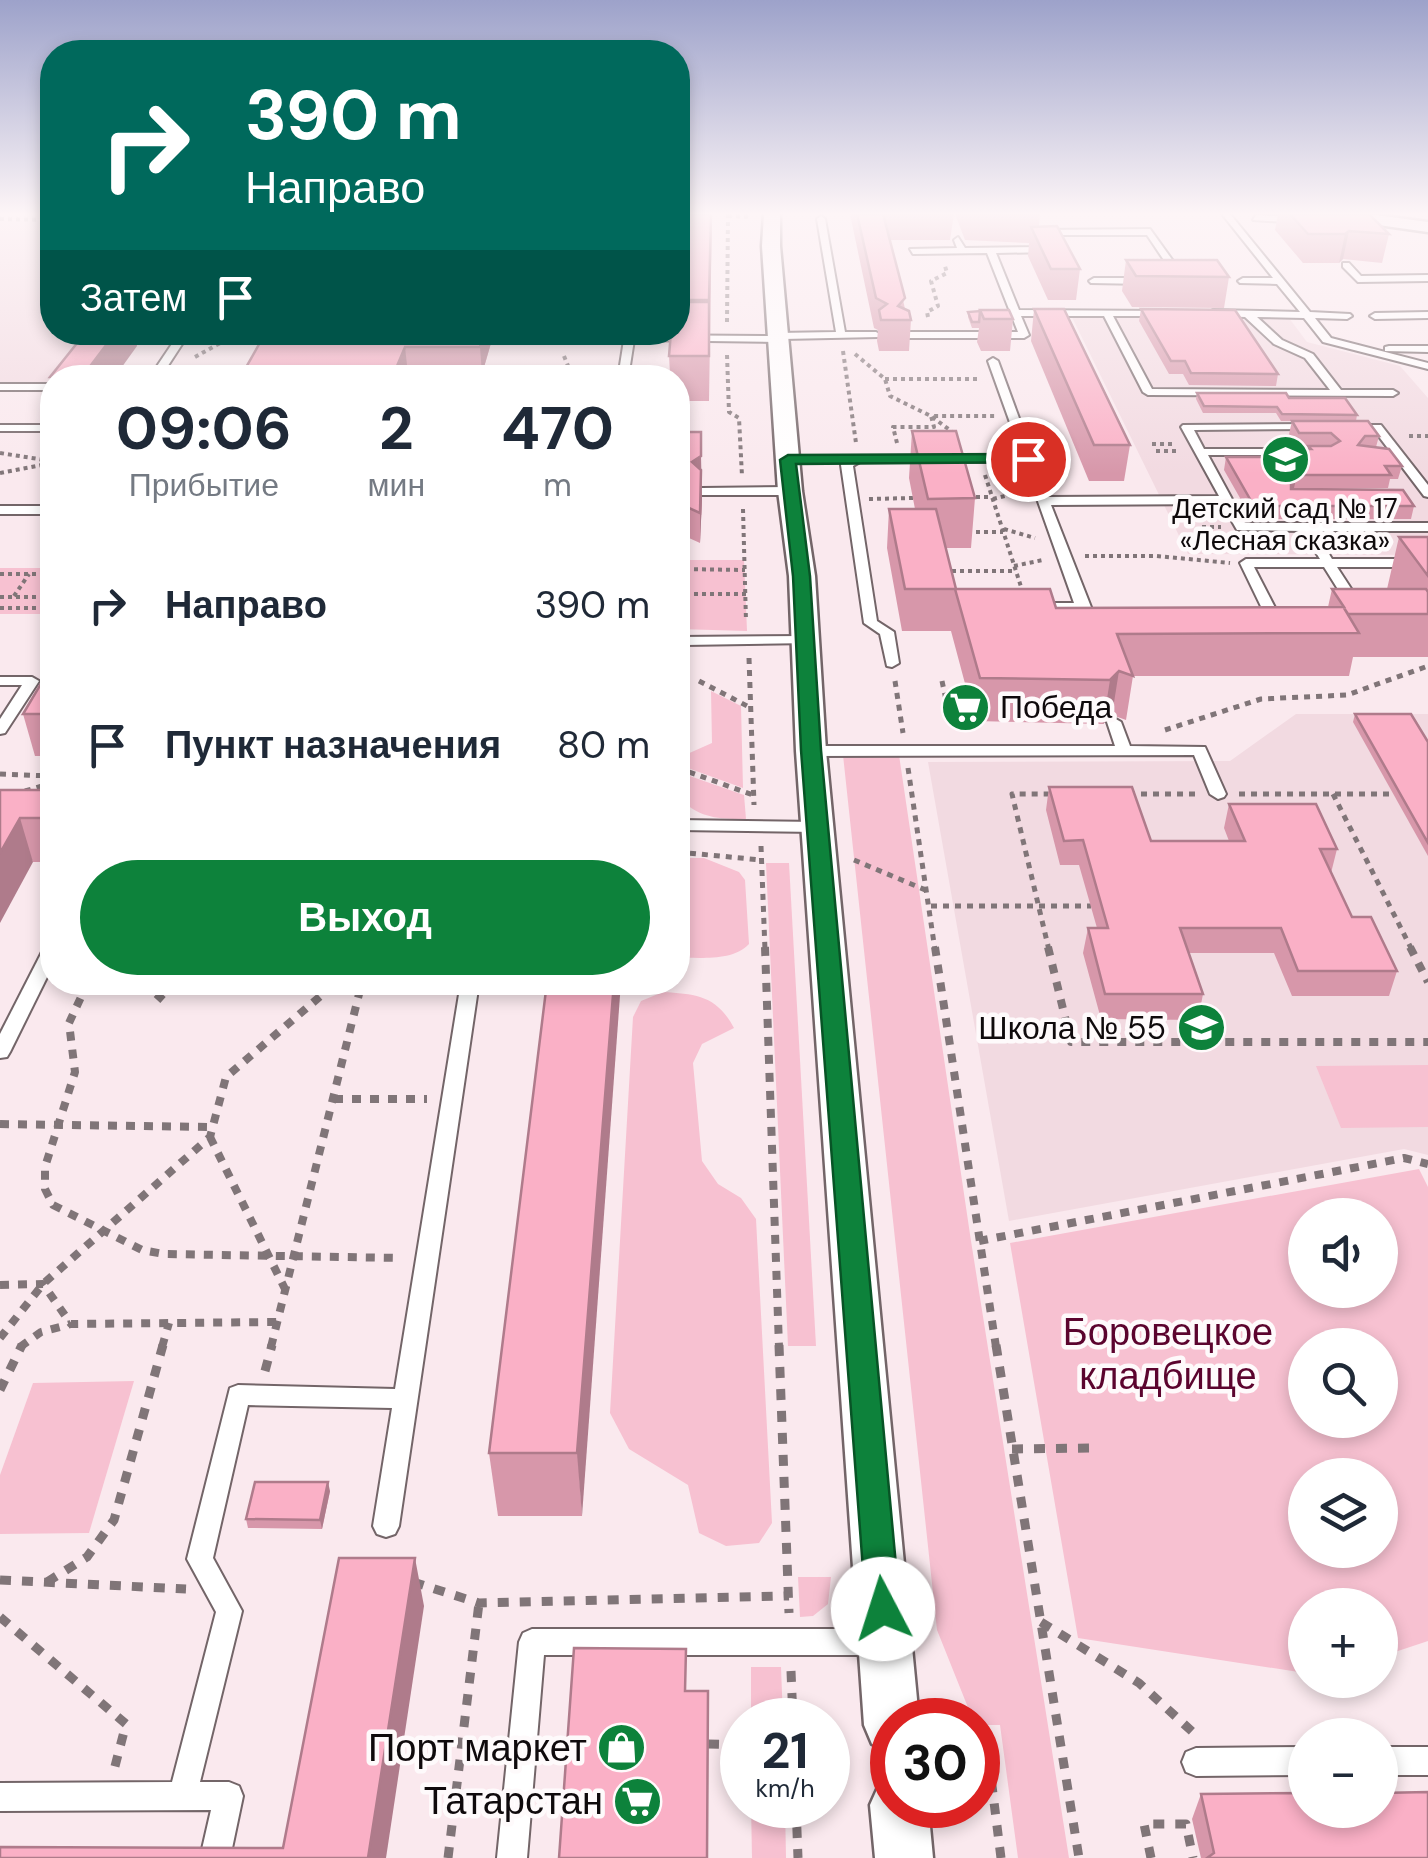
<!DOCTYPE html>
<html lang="ru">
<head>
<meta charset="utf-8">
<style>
  body { margin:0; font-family:"DM Sans",sans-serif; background:#f6f6f7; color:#1f2937; height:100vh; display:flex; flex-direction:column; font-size:38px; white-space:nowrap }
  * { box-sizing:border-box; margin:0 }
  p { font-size:32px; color:#747a83 }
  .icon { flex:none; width:55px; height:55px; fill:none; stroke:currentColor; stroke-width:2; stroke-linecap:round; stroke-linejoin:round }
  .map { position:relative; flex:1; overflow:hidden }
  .drawer { position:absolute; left:40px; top:365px; width:650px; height:630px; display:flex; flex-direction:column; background:#fff; border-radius:40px; box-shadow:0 5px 15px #0003 }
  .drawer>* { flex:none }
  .top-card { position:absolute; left:40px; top:40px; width:650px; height:305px; border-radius:40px; box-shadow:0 5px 15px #0003; background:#00695c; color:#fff; overflow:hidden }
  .controls { position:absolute; left:1288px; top:1198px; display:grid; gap:20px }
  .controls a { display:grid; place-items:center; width:110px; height:110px; border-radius:50%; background:#fff; box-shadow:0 5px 15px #0003; font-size:50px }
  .speed { position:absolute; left:720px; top:1698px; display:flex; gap:20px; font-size:50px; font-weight:700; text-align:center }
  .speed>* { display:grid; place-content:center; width:130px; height:130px; border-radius:50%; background:#fff; box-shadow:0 5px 15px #0003; line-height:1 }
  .speed small { font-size:25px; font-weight:400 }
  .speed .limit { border:15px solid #d22; background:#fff; color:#111 }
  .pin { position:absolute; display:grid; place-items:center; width:85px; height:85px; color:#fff; margin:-42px; border:5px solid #fff; border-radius:50%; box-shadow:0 2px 10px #0007 }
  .me { position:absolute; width:110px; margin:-55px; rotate:355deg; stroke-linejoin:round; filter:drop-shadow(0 0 8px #0008) }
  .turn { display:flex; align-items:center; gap:35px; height:210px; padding:0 40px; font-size:45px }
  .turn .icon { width:130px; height:130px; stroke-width:2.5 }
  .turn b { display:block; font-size:70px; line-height:85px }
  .then { display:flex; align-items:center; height:95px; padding:0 40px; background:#0003; gap:20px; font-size:38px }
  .eta { display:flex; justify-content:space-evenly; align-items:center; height:170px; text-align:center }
  .eta b { font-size:60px; font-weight:700; line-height:70px }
  .primary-button { display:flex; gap:20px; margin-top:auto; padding:20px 40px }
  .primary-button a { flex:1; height:115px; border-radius:60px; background:#0d823b; color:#fff; font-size:40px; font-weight:700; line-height:115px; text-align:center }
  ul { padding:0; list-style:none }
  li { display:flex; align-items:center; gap:30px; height:140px; padding:0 40px }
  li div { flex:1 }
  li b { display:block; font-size:38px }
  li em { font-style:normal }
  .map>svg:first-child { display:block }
</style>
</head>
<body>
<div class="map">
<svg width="1428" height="1858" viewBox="0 0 1428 1858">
  <rect width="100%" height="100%" fill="#fae9ee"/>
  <g fill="#f2dae1">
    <path d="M0 221H52V332L95 333 52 378V383L0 384Z"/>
    <path d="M1069 311H1275L1289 318 1307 342 1400 366 1428 398V551L1422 555 1188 554Z"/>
    <path d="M1296 714H1428V1155L1404 1149 1009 1221 928 762 1230 761Z"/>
  </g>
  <g fill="#f7c1d1" fill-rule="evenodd">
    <path d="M678 560H744L747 631 678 629Z"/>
    <rect x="0" y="568" width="52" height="46"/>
    <path d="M711 691 741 706 743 788 685 767V755L712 743Z"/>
    <path d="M843 755H899L971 1241 1069 1858H1018L1000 1725H978V1720H973L937 1630Z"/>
    <path d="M684 774 744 795 746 819C723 819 704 819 686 804Z"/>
    <path d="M704 858 739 872 745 880 749 944C732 962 700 957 678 958V858Z"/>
    <path d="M766 863H789L816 1346H788Z"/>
    <path d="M663 992C697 994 717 996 734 1028L702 1044 693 1063 702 1161 718 1184 741 1198 756 1219 772 1523 759 1543 726 1546 699 1533 688 1485 629 1449 610 1413 633 1017 641 1001Z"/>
    <path d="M1428 1065V1127L1341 1128 1316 1066Z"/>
    <path d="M1419 1169 1428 1187V1641L1380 1657V1605H1305V1673L1078 1638 1010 1243ZM1305 1215H1380V1290H1305ZM1305 1345H1380V1420H1305ZM1305 1475H1380V1550H1305Z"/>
    <path d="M134 1381 89 1533 0 1534V1475L33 1383Z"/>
    <path d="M798 1577H831L828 1604 813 1616 800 1617Z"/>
    <path d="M751 1667H781L783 1720H751Z"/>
    <path d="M751 1805H785L786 1858H752Z"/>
  </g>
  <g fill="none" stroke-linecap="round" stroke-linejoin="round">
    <defs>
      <g id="service">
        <path d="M1222 214H1230L1310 312 1350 314 1352 316 1347 319 1315 318 1331 338 1428 363V369L1323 342 1304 318 1257 317 1282 340 1313 354 1341 390H1393L1398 393 1393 396 1148 395 1143 392 1104 316H1021L1029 335 1024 338H905L900 335 905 332H1018L987 253 913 254 910 249 957 248 954 240 958 237 965 248 1043 247 1037 230 1150 229 1186 279 1184 281H1178L1147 235H1046L1052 252 996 253 1019 310 1165 311 1167 313 1162 316H1113L1152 389 1330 390 1305 358 1274 344 1245 317 1213 316 1208 313 1213 310 1300 312 1277 284 1240 283 1238 281 1243 278H1273Z"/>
        <path d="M1256 215 1300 217 1304 220 1300 223 1253 220Z"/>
        <path d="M821 216 825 219 845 332H876L881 335 879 337 783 339 778 342 634 340 628 378H618L624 340H501L496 337 501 334 773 336 778 333 836 332 817 219Z"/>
        <path d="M1343 263H1349L1361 276 1428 275V281L1358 282 1343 267Z"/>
        <path d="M1094 278H1145L1150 281 1145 284 1091 283 1089 281Z"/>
        <path d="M1428 312V318L1375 319 1370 316 1375 313Z"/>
        <path d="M180 332H190L160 378H149Z"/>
        <path d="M1389 346H1428V352L1385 351V347Z"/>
        <path d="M993 358 998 361 1048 497 1219 496 1181 427 1183 425 1311 424 1315 425V429L1194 430 1204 449H1287L1293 452 1287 455H1208L1245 523H1428V531H1315L1332 559H1428V567H1337L1363 607 1356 611 1351 610 1324 567H1254L1284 625 1277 629 1270 625 1240 563 1246 559H1320L1302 531 1237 530 1222 504 1051 505 1098 625 1091 629 1086 628 1077 611H1035L1028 607 1035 603H1074L1024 462H860L853 466 877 621 894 632 899 663 892 667 887 666 880 634 864 623 841 465 843 462H787L781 459 787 456H1022L988 361Z"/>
        <rect x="0" y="384" width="52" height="6"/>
        <rect x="0" y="425" width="52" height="6"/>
        <path d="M1348 425H1381L1428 485V497L1424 496 1374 430 1348 429Z"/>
        <path d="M702 488 790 487 796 491 790 495H698L696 492Z"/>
        <rect x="0" y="506" width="52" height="8"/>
        <path d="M806 636 811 637V643L685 645 686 739 678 743V637Z"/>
        <path d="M0 677H32L39 681 5 733 0 734V719L22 685H0Z"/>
        <path d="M1114 718 1121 722 1130 746 1205 747 1226 794 1224 797 1218 799 1210 794 1194 755 811 756 803 751 811 746H1115L1107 722Z"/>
        <path d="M678 820 817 822 825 827 817 832 678 830Z"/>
        <path d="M52 944V967L10 1052 7 1057 0 1058V1034L43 950Z"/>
        <path d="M461 982H479L399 1526 395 1534 386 1537 377 1534 373 1526 392 1408 248 1405 213 1558 242 1611 200 1782H229L239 1786 243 1796 230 1858H200L211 1810 0 1811V1783L172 1782 216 1612 187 1559 230 1388 238 1385 395 1389Z"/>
        <path d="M532 1629H880L889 1633 893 1642 889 1651 880 1655H544L527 1858H497L519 1642 523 1633Z"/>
        <path d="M1305 1747V1775L1196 1776 1186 1772 1182 1762 1186 1752 1196 1748Z"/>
        <rect x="1380" y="1747" width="48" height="28"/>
      </g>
      <g id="minor">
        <path d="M764 214H780V246L802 491 815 576 826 751 919 1720H892V1752L872 1744 864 1725 796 751 789 576 778 491 762 246Z"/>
        <path d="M1328 214H1369L1428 222V232L1336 219Z"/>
        <path d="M892 1779V1805H928L933 1858H875L870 1805 879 1785Z"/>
      </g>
    </defs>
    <use href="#service" stroke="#736568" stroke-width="4"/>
    <use href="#minor" stroke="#736568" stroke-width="5"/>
    <g stroke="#807578" stroke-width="4" stroke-dasharray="4 4" stroke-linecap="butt">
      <path d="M728 216 751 217"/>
      <path d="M0 219 52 220"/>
      <path d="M928 317 927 312 938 306 931 281 947 273 945 266"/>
      <path d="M727 322 728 214"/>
      <path d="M843 351 856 443"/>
      <path d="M855 354 885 379 890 396 931 416 955 434"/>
      <path d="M727 355 729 412 739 418 742 476"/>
      <path d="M564 356 573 378"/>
      <path d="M195 357 240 332"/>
      <path d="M885 379H978"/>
      <path d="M1409 436H1428"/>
      <path d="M897 443 893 427H934L931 416H995"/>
      <path d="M1152 444H1175"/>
      <path d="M1156 451H1179"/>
      <path d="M0 453 51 461"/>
      <path d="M0 473 52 463"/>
      <path d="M985 475 1024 596"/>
      <path d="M968 497H992"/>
      <path d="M869 499 913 498"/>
      <path d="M993 499 1021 492"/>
      <path d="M743 509 746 621"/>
      <path d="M1202 527H1221"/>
      <path d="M1004 529 1035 538"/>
      <path d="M968 532H1003"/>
      <path d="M1085 556H1156L1230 563"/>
      <path d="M1014 566 1043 560"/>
      <path d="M678 569 745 570"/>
      <path d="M944 571H1016"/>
      <path d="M0 574H52"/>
      <path d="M678 594H746"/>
      <path d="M14 596 29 574"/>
      <path d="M0 597H52"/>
      <path d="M0 608H52"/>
    </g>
    <g stroke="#807578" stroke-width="5" stroke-dasharray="6 6" stroke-linecap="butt">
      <path d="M749 658 754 805"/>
      <path d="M699 681 751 708"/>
      <path d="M895 681 903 733"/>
      <path d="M942 681 952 728"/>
      <path d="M1165 730 1261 699 1347 695 1428 666"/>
      <path d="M678 768 753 795"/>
      <path d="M908 768 935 950"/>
      <path d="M0 774 52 776"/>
      <path d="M25 791 52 783"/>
      <path d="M1129 794H1197"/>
      <path d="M1239 794H1402"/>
      <path d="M1333 794 1412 950"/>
      <path d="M761 846 765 950"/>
      <path d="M678 852 761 860"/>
      <path d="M854 860 928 891"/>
      <path d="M931 906H1091"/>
      <path d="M1049 950 1012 794H1052"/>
    </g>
    <g stroke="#807578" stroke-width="8" stroke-dasharray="9 9" stroke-linecap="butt">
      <path d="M765 947 779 1347"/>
      <path d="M935 947 996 1347"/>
      <path d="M1048 947 1071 1042H1428"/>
      <path d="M1410 947 1428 982"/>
      <path d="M88 982 69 1023 75 1072 45 1167V1189L53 1205 142 1250 164 1254 401 1258"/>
      <path d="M143 982 163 1000"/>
      <path d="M334 1099H427"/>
      <path d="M0 1124 213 1127"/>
      <path d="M210 1137 285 1289"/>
      <path d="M979 1241 1404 1158 1428 1164"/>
      <path d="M0 1285 43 1284 71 1324 277 1322"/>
      <path d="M0 1338 43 1284 210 1137 226 1077 337 982"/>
      <path d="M20 1347 41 1332 71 1324"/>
      <path d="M162 1347 169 1323"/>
      <path d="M271 1347 362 982"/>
    </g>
    <g stroke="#807578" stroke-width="9" stroke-dasharray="11 11" stroke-linecap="butt">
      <path d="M779 1345 789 1613"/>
      <path d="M996 1345 1079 1858"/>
      <path d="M265 1371 272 1345"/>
      <path d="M0 1390 22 1345"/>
      <path d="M1012 1449 1092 1448"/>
      <path d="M0 1580 186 1589"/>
      <path d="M47 1582 87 1557 114 1520 163 1345"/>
      <path d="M413 1582 479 1603 789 1596"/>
      <path d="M0 1617 126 1724 114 1770"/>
      <path d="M1041 1622 1139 1683 1196 1735"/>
      <path d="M791 1671 793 1720"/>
      <path d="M986 1738 1001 1858"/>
      <path d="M708 1744 742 1745"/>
      <path d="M796 1805 798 1858"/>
      <path d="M448 1858 479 1603"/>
      <path d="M1151 1858 1144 1824H1186L1193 1858"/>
    </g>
    <use href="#service" fill="#fff" fill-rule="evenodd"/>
    <use href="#minor" fill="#fff" fill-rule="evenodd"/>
  </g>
  <g fill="#d797aa">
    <path d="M712 214 709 401H678V378H629L670 374 669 356 678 332V283H682Z"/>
    <path d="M850 214H954L950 240H890L905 309 911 320 909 351H879L877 341 878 330 874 328Z"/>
    <path d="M955 214H1040L1039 226 1080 269 1076 300H1048L1028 256 1029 243 965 240Z"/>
    <path d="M1278 214H1369L1389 234 1382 263 1343 259 1339 263H1303L1275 230Z"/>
    <path d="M1126 260 1229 277 1224 308 1132 307 1122 291Z"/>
    <path d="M1034 309 1130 445 1124 481H1089L1031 341Z"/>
    <path d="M1141 309 1278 374 1276 386 1189 385 1183 374H1169L1139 321Z"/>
    <path d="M980 311 1013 319 1010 351H981L977 342 979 328H972L968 317V312Z"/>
    <path d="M266 332H490L491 343 482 374H408Z"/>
    <path d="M1197 393 1289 398 1357 415 1356 421H1281L1276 413H1203L1196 399Z"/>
    <path d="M1292 421 1379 436 1376 447 1402 466 1398 479H1390L1388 488 1293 489 1414 506 1411 519H1252L1224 470 1226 457H1262L1264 449H1308V446H1329L1297 445 1289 434Z"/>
    <path d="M912 431 975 498 971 548H946L956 589 1056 608 1328 607 1332 589H1387L1399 537H1428V657H1353L1349 676H1133L1126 720 1112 715 1103 724 975 721 951 631H902L887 548 889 509H915L909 478Z"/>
    <path d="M678 432 702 499 700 543 678 533Z"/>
    <path d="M52 665V756H35L23 714Z"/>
    <path d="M1355 714 1428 742V856L1353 722Z"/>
    <path d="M1049 787 1151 841H1229L1224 828 1229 804 1337 849 1331 873 1352 917 1397 971 1389 996H1292L1274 953H1189L1203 994 1198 1020 1101 1019 1083 953 1088 928H1097L1079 865H1060L1046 810Z"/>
    <path d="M0 790H52V862H33Z"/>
    <path d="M547 982 582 1516H498L489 1453Z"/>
    <path d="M330 1491 322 1529 248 1528 246 1519Z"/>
    <path d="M1201 1794 1428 1858H1201L1192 1819Z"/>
  </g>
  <g fill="#af7b8b">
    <path d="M1349 231 1343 259 1339 263 1345 234Z"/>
    <path d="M116 332H134L137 346 114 378H82Z"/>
    <path d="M484 332H490L491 343 482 374 480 347Z"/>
    <path d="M405 347 408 374 406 378H392Z"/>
    <path d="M701 456 702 499 700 543V513L692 462Z"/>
    <path d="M1297 475 1294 488 1288 491 1291 478Z"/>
    <path d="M1119 671 1112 715 1103 724 1110 680Z"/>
    <path d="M20 818 33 862 0 923V853Z"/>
    <path d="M614 982H621L582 1516 577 1453Z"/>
    <path d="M328 1482 330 1491 322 1529 320 1520Z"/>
    <path d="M415 1558 424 1606 386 1858H368Z"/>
  </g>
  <g fill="#fab0c6" stroke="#af7b8b" stroke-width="2.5">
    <path d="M685 214H711L709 300H678V283H682Z"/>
    <path d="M857 214H883L905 298 898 306 909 311 911 320H881L879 310 887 304 876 298Z"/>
    <path d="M1290 214H1369L1389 234 1349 231 1345 234H1308Z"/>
    <path d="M1057 226 1080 269H1051L1031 227Z"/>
    <path d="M1126 260H1217L1229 277 1136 276Z"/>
    <path d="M678 302H709V356H669L671 332H678Z"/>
    <path d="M1034 309H1064L1130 445H1094Z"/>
    <path d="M1141 309 1235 310 1278 374 1191 373 1185 361H1171Z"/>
    <path d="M980 310H1009L1013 319H984Z"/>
    <path d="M980 311 979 322H972L968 312Z"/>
    <path d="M86 332H116L82 377H50Z"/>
    <path d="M266 332H484L480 347H405L392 378H240Z"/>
    <path d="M629 374H670L669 378H629Z"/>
    <path d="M1197 393H1286L1289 398H1345L1357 415 1282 414 1277 407 1204 406Z"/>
    <path d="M1292 421H1368L1379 436H1365L1358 445 1389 449 1402 466H1385L1391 475H1297L1291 478V489L1403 490 1414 506H1254L1226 457H1268L1264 449H1311L1308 446H1331L1340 441 1331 433H1299Z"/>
    <path d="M912 431H956L975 498 928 499Z"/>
    <path d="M678 432H701V456L692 462 701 470 700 513 678 503Z"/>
    <path d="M889 509H936L956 589H1050L1056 608 1344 607 1332 589H1426L1428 592V614H1348L1344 608 1359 633 1117 634 1133 676 1119 671 1110 680 980 678 955 589H905Z"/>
    <path d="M1399 537H1428V576Z"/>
    <path d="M52 665V714H23Z"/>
    <path d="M1355 714H1411L1428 742V843Z"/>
    <path d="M1049 787H1132L1151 841H1245L1229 804H1316L1337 849H1320L1352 917H1371L1397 971H1298L1281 928H1180L1203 994H1105L1088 928H1108L1083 840 1064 841Z"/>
    <path d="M0 790H52V818H20L0 853Z"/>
    <path d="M547 982H614L577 1453H489Z"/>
    <path d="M255 1482H328L320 1520 246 1519Z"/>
    <path d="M339 1558H415L368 1858H0V1847L283 1848Z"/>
    <path d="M574 1648 686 1649 685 1691H708L707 1858H559Z"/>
    <path d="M1428 1792V1858H1207L1214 1853 1201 1794 1305 1793V1810H1380V1793Z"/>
  </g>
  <linearGradient id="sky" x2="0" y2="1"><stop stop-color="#9da2ca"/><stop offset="0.45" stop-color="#fdf5f7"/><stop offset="1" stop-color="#fdf5f7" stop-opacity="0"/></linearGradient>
  <rect width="1428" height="474" fill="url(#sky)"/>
  <path fill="#0d823b" stroke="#085426" stroke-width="2.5" d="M1028 454 1034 456V462L796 464 810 576 821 750 900 1609 895 1620 883 1625 871 1620 866 1609 801 750 793 576 780 460 788 455Z"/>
  <defs>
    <symbol id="school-disc" viewBox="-11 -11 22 22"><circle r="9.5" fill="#0d823b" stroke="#fefafb"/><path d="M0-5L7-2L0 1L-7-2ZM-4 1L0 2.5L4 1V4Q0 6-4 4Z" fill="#fff"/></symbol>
    <symbol id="supermarket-disc" viewBox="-11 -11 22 22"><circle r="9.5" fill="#0d823b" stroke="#fefafb"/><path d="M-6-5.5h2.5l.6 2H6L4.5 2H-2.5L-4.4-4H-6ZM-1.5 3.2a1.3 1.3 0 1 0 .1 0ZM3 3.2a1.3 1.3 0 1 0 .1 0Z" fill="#fff"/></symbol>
    <symbol id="shop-disc" viewBox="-11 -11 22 22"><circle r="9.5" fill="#0d823b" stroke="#fefafb"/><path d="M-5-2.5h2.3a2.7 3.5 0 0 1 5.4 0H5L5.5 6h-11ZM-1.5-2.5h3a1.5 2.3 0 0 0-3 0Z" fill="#fff"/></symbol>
  </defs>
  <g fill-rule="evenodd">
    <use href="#school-disc" x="1258" y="432" width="55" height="55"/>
    <use href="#supermarket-disc" x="938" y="680" width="55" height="55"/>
    <use href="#school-disc" x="1174" y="1000" width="55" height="55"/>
    <use href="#shop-disc" x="594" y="1720" width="55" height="55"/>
    <use href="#supermarket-disc" x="610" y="1774" width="55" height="55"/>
  </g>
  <g text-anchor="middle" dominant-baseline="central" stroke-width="9" stroke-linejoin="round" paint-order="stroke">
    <g font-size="28" fill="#0f0a0c" stroke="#fefafb">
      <text x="1285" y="508">Детский сад № 17<tspan x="1285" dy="32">«Лесная сказка»</tspan></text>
    </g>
    <g font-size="32" fill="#0f0a0c" stroke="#fefafb" text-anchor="start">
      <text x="1000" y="707">Победа</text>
      <text x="1166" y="1028" text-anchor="end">Школа № 55</text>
    </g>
    <g font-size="38" fill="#5b042e" stroke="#fefafb">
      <text x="1168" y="1332">Боровецкое<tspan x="1168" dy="44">кладбище</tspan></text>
    </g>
    <g font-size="38" fill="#0f0a0c" stroke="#fefafb" text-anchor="end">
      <text x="587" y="1748">Порт маркет</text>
      <text x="603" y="1801">Татарстан</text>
    </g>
  </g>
</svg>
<div class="controls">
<a><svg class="icon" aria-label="sound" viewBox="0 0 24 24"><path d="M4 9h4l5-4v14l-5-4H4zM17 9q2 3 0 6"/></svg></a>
<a><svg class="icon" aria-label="search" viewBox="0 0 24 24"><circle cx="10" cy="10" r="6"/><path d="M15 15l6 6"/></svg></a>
<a><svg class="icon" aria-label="layers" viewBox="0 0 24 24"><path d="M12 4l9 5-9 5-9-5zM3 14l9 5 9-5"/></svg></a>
<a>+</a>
<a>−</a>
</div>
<div class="speed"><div>21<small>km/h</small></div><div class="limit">30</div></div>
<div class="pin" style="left:1028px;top:459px;background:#d93025"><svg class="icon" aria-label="arrive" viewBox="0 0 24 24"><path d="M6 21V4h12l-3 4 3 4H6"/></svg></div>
<svg class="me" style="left:883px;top:1609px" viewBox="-20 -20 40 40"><circle r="19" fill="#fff"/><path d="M0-13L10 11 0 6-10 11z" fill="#0d823b"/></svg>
<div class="top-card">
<div class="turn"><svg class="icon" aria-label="right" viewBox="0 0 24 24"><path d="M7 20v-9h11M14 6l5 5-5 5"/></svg><div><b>390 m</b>Направо</div></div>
<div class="then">Затем<svg class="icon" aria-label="arrive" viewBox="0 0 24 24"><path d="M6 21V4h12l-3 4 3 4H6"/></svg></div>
</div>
<section class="drawer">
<div class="eta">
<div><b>09:06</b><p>Прибытие</p></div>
<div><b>2</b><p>мин</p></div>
<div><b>470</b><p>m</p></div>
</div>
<ul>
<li><svg class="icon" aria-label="right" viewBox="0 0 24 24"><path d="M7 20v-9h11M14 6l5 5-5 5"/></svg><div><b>Направо</b></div><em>390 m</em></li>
<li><svg class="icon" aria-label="arrive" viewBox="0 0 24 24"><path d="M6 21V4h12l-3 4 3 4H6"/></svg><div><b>Пункт назначения</b></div><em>80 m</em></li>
</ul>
<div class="primary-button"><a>Выход</a></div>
</section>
</div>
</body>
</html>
